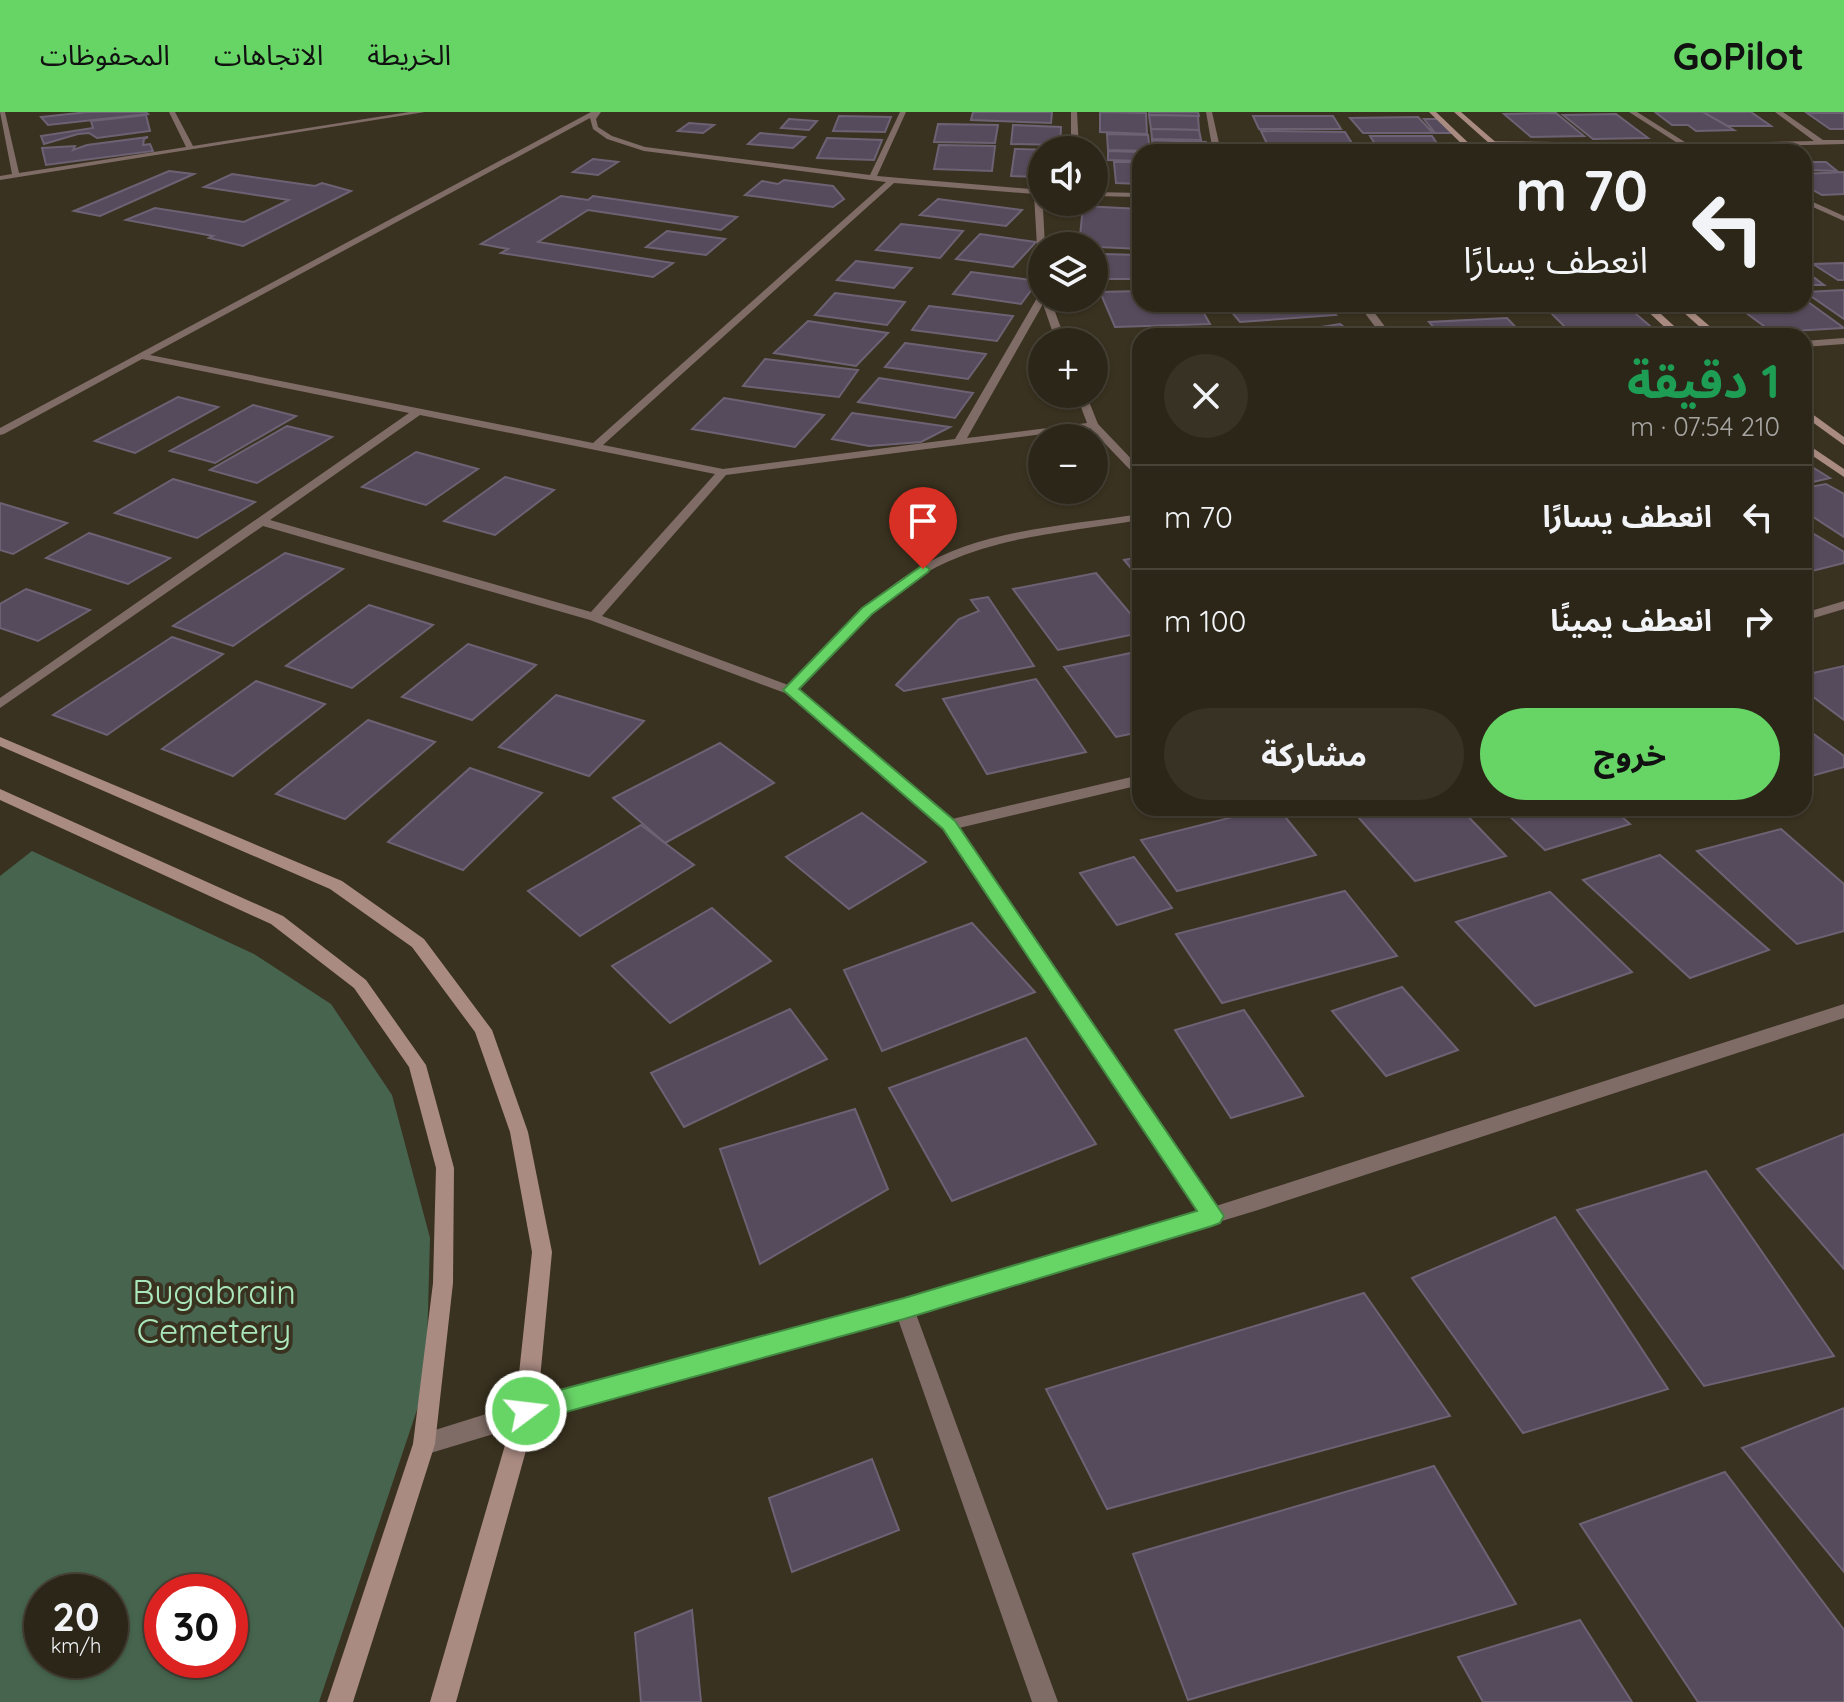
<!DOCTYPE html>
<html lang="ar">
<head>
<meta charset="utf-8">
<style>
  body { margin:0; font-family:Quicksand,"Noto Sans Arabic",sans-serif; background:#383225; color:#f1f3f6; direction:rtl; height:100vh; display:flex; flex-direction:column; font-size:30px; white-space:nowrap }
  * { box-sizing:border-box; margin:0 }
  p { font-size:26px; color:#a6a5a2 }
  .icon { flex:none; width:44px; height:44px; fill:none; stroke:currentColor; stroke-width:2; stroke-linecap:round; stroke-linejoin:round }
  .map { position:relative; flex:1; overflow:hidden; direction:ltr }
  .details { position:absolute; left:1132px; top:216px; width:680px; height:488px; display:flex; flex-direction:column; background:#2c2618; border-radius:24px; box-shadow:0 2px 6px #0004,0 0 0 2px #484337; direction:rtl }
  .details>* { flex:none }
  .hud { position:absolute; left:1132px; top:32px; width:680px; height:168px; border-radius:24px; box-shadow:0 2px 6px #0004,0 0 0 2px #484337; direction:rtl; background:#2c2618; color:#f1f3f6; overflow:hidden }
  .tools { position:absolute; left:1028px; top:24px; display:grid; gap:16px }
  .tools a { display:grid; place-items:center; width:80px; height:80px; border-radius:50%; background:#2c2618; box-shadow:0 2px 6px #0004,0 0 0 2px #484337; font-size:40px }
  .speed { position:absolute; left:24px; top:1462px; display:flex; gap:16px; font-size:40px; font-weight:700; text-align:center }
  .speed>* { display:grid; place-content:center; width:104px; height:104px; border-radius:50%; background:#2c2618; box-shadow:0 2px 6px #0004,0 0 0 2px #484337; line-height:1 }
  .speed small { font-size:20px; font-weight:400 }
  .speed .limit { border:12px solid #d22; background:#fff; color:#111 }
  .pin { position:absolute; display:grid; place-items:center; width:68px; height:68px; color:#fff; margin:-82px -34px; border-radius:50% 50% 50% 0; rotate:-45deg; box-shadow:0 0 8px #0007 }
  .pin .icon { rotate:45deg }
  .me { position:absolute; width:88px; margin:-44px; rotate:75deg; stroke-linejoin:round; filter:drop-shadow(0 0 6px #0008) }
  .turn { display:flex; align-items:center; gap:28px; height:168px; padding:0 32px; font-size:36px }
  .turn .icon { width:104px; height:104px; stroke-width:2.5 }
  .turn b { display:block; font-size:56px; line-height:68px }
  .round { display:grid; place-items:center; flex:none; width:84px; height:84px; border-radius:42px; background:#383225 }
  .summary { display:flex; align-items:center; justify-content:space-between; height:136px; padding:0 32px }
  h1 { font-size:48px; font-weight:700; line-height:60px; color:#1e9e55 }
  .cta { display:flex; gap:16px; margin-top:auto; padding:16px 32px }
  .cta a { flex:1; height:92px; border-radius:48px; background:#67d466; color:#111; font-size:32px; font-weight:700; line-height:92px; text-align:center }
  .cta a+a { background:#383225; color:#f1f3f6 }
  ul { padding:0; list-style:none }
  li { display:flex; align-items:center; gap:24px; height:104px; padding:0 32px; border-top:2px solid #484337 }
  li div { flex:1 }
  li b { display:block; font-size:30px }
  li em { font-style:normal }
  header { display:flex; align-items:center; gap:48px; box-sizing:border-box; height:112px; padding:0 40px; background:#67d466; color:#111 }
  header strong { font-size:38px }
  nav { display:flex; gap:44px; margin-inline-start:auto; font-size:28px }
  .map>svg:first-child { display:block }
</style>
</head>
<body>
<header>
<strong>GoPilot</strong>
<nav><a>الخريطة</a><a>الاتجاهات</a><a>المحفوظات</a></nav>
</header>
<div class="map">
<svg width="1844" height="1590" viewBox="0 0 1844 1590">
  <rect width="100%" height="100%" fill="#3a3220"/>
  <path fill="#46644e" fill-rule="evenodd" d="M32 739 254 842 331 892 392 983 430 1126 426 1271 319 1590H0V764ZM42 1480H110V1548H42ZM162 1480H230V1548H162Z"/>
  <g fill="#554b5c" stroke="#6d6274" stroke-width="2">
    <path d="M88 0H146L148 2 48 13 41 5Z"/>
    <path d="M973 0H1052L1051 11 971 8Z"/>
    <path d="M1100 0 1146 1 1147 22 1100 20Z"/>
    <path d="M1149 0H1198L1199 4 1149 3Z"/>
    <path d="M1655 0H1703L1734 18 1696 19 1688 13H1672Z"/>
    <path d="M1703 0H1751L1771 14H1728Z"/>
    <path d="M1556 1 1584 24 1531 25 1504 2Z"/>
    <path d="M1807 1H1844V17H1830Z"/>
    <path d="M1616 2 1648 26 1593 27 1563 3Z"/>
    <path d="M146 3 150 19 97 26 89 21 78 22 44 32 41 24 93 16 91 9Z"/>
    <path d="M1149 3 1198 4 1199 18 1151 17Z"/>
    <path d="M839 4 891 5 885 20 833 19Z"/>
    <path d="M1253 4H1333L1341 17H1259Z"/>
    <path d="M1418 5 1433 21H1363L1350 6Z"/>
    <path d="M789 7 817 9 809 18 781 16Z"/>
    <path d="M1424 7H1442L1455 21H1435Z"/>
    <path d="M689 11 714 13 703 21 678 19Z"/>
    <path d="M938 12 998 13 995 31 934 30Z"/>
    <path d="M1013 13 1061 15 1060 33 1011 32Z"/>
    <path d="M1151 17 1199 18 1201 28 1152 27Z"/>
    <path d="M1261 19 1345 20 1353 33 1267 32Z"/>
    <path d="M760 21 805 25 793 36 748 32Z"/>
    <path d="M1107 22 1148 23 1150 39 1108 38Z"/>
    <path d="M1370 24H1432L1442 39 1379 38Z"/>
    <path d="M148 25 144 27 143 33 150 32 153 39 46 53 42 36 75 34 73 38 87 33Z"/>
    <path d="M827 26 882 28 874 48 817 46Z"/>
    <path d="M1152 28 1206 30 1208 40H1153Z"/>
    <path d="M939 33 995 34 992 59 934 57Z"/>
    <path d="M1015 37 1053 38H1042V65L1011 64Z"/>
    <path d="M1108 39 1140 40V49L1108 48Z"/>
    <path d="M593 47 618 50 598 63 573 60Z"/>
    <path d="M1114 50H1140V72L1116 71Z"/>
    <path d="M1804 50H1826L1837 59 1804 58Z"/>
    <path d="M169 59 194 62 100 104 74 99Z"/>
    <path d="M1844 60V82L1822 83 1804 73V62Z"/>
    <path d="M232 62 315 74 322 71 351 79 243 134 209 126 213 124 126 108 155 96 244 110 289 88 204 75Z"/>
    <path d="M784 68 833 74 844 87 833 95 745 83 762 69 778 72Z"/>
    <path d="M561 84 588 88 593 84 737 105 721 118 588 98 538 130 673 151 653 165 501 141 508 137 481 132Z"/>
    <path d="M938 87 1022 98 1006 114 920 103Z"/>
    <path d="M1083 94 1140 97V137L1079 134Z"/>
    <path d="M901 112 963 119 940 146 876 138Z"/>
    <path d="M667 119 725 127 706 143 646 135Z"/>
    <path d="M980 122 1036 130 1013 155 956 147Z"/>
    <path d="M1103 142 1140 143V167H1105Z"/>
    <path d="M856 149 912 156 894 176 837 168Z"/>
    <path d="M1844 151V168H1838L1813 152Z"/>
    <path d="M1804 158 1824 173H1804Z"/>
    <path d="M971 160 1038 169 1021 192 953 182Z"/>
    <path d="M1844 178V207L1805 180Z"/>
    <path d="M1140 179V192H1199L1210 212 1115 215 1100 180Z"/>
    <path d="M835 181 905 190 887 213 815 203Z"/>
    <path d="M1804 187 1844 216 1772 220 1734 192H1804Z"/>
    <path d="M1225 192H1326L1336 203 1240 210Z"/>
    <path d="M1416 192H1513L1518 198 1423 201Z"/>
    <path d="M929 194 1013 204 997 229 912 218Z"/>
    <path d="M1629 196 1656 219 1573 223 1549 199Z"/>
    <path d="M1507 206 1524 224H1441L1429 210Z"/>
    <path d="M808 209 888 221 856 254 774 241Z"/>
    <path d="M1340 212 1356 224H1264Z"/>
    <path d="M905 231 986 242 968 267 885 255Z"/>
    <path d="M765 247 858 258 839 285 743 274Z"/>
    <path d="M879 266 973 281 955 306 858 290Z"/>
    <path d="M178 285 218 295 135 341 95 329Z"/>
    <path d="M724 286 824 303 795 335 692 317Z"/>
    <path d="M253 293 296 304 215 351 170 339Z"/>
    <path d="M852 301 950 315 921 330 869 334 832 327Z"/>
    <path d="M287 314 332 325 257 371 210 358Z"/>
    <path d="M416 340 478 357 426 393 362 375Z"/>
    <path d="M1804 350 1830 366 1804 372Z"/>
    <path d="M505 365 554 378 495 423 444 409Z"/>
    <path d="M173 367 255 390 197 426 115 401Z"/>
    <path d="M1826 372 1844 382V425L1804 399V376Z"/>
    <path d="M0 391 67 411 13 442 0 438Z"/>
    <path d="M1804 416 1844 440V451L1804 461Z"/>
    <path d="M89 421 170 446 128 472 46 446Z"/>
    <path d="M285 441 343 457 233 534 173 514Z"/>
    <path d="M1140 445V467L1124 448Z"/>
    <path d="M1096 461 1140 513V521L1058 538 1013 477Z"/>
    <path d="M26 477 90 498 38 529 0 516V492Z"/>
    <path d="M988 485 1034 554 904 579 896 573 959 507 979 499 971 488Z"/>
    <path d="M369 493 433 513 352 576 286 554Z"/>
    <path d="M172 525 223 542 107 623 53 603Z"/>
    <path d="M468 532 536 553 472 608 402 585Z"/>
    <path d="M1140 539V620L1116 625 1064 555Z"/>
    <path d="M1844 554V608L1804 578V563Z"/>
    <path d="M1036 567 1086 640 987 662 943 587Z"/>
    <path d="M256 569 325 592 233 664 162 637Z"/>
    <path d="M556 583 644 609 589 664 499 635Z"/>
    <path d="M368 608 435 630 345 707 276 682Z"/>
    <path d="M1804 615 1844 644V655L1804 666Z"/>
    <path d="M720 631 774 671 665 731 613 686Z"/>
    <path d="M470 656 542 681 463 758 388 730Z"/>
    <path d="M1269 696H1278L1316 743 1177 779 1141 728Z"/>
    <path d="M1350 696H1460L1506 744 1415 769Z"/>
    <path d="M1501 696H1612L1630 712 1545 738Z"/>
    <path d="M862 701 926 750 849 797 786 745Z"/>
    <path d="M641 713 694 753 580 824 528 779Z"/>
    <path d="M1781 717 1844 772V819L1797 832 1697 739Z"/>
    <path d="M1660 743 1769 838 1690 866 1583 768Z"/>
    <path d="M1134 745 1172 796 1117 813 1080 761Z"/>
    <path d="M1345 779 1397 844 1222 891 1176 822Z"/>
    <path d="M1550 780 1632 860 1535 894 1456 810Z"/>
    <path d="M712 796 771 849 670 911 612 854Z"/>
    <path d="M972 811 1035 880 882 939 844 858Z"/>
    <path d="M1402 875 1458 938 1386 964 1332 899Z"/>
    <path d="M790 897 827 947 684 1015 651 961Z"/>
    <path d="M1244 898 1303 984 1231 1006 1175 918Z"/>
    <path d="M1026 926 1096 1032 952 1089 889 976Z"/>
    <path d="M855 997 888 1077 760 1152 720 1037Z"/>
    <path d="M1844 1022V1157L1757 1057Z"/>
    <path d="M1706 1059 1834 1244 1704 1274 1577 1098Z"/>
    <path d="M1555 1105 1668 1277 1523 1321 1412 1166Z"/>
    <path d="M1364 1181 1450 1304 1107 1397 1046 1277Z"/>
    <path d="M1844 1296V1460L1742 1336Z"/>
    <path d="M872 1347 899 1418 792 1460 769 1386Z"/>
    <path d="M1434 1354 1516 1492 1188 1588 1133 1442Z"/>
    <path d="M1725 1360 1844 1518V1590H1698L1580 1412Z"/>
    <path d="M692 1498 701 1590H641L635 1521Z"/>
    <path d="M1580 1508 1632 1590H1483L1458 1545Z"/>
  </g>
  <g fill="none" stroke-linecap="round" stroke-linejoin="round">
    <g fill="#7f6c66" fill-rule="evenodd">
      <path d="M0 0H5L19 61 186 35 169 0H175L193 34 409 0H425L0 68V64L12 62Z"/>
      <path d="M591 0H601L596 7 598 15 612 24 645 35 870 63 900 0H906L877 64 1042 78 1045 134H1042V155L1038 152 1034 82 894 71 603 333 723 357 955 327 1037 186 1042 183V186H1050L1066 230H1056L1043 192 967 326 1087 311 1076 282H1086L1098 312 1140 356V365L1136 364 1090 316 726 363 602 504 788 573C827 532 867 488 915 458 980 417 1066 414 1140 402V408C1076 419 1007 423 947 450 888 477 842 531 798 578L952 707 1140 663V673L959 716 1216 1094 1844 892V906L1258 1098 916 1202 1058 1590H1032L898 1207 603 1289 424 1343 416 1340 413 1332 416 1324 483 1303 905 1187 1198 1100 944 717 785 581 590 508 263 414 0 596V586L409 301 142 247 4 322 0 323V316ZM590 6 593 17 607 27 644 39 886 70 593 331 150 243ZM420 303 715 362 591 500 270 408Z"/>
      <path d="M1071 0H1077L1079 38H1071Z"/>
      <path d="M1206 0H1212L1221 40H1213Z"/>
      <path d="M1629 0H1637L1688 32 1814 29 1775 0H1783L1823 28H1844V32L1688 36 1492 33 1488 31 1492 29 1679 32Z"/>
      <path d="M1094 80 1140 81V85L1094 84Z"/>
      <path d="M1804 86 1844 104V109L1804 91Z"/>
      <path d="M1358 192H1368L1392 224H1382Z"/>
      <path d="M1844 226V232L1804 235V229Z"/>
      <path d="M1844 489V497L1804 509V501Z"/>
    </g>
    <g fill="#a98b82" fill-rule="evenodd">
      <path d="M1429 0H1436L1478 40H1470Z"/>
      <path d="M1454 0H1461L1507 40H1499Z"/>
      <path d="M1640 192H1650L1685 224H1674Z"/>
      <path d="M1674 192H1684L1721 224H1710Z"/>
      <path d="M1804 296 1844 325V333L1804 304Z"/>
      <path d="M1804 330 1844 357V365L1804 338Z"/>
      <path d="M0 625 342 769 424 827 492 918 528 1020 552 1140 537 1299 456 1590H430L515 1299 532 1140 510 1020 475 920 412 835 330 777 0 634Z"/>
      <path d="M0 677 283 804 366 868 426 953 454 1056 453 1171 435 1332 353 1590H327L413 1332 433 1171 436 1056 409 955 354 876 271 812 0 688Z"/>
    </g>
  </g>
  <path fill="#67d466" stroke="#438a42" stroke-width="2" d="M923 453 930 457 928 460 872 502 799 577 955 709 1224 1104 1220 1111 1212 1114 904 1207 526 1311 517 1308 514 1299 517 1291 526 1287 904 1186 1197 1099 943 717 783 578 862 496Z"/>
  <g text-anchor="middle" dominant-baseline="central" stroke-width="8" stroke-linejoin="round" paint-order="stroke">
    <g font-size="34" fill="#aae7bb" stroke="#3a3220">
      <text x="214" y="1179">Bugabrain<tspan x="214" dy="39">Cemetery</tspan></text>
    </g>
  </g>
</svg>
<div class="tools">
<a><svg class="icon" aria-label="sound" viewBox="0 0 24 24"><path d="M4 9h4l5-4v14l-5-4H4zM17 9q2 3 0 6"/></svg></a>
<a><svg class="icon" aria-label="layers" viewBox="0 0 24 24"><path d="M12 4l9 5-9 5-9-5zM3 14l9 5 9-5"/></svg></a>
<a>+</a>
<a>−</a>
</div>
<div class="speed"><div>20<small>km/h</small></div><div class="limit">30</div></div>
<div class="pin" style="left:923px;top:457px;background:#d93025"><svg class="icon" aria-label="arrive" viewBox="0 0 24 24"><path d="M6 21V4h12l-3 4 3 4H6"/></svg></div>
<svg class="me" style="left:526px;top:1299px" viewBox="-20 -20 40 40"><circle r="17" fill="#67d466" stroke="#fff" stroke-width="3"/><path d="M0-11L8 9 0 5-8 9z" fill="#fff"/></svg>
<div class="hud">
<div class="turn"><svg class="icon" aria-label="left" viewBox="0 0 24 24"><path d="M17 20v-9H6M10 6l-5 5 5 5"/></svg><div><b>70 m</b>انعطف يسارًا</div></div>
</div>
<section class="details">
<div class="summary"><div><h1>1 دقيقة</h1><p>210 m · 07:54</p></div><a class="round"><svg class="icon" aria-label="close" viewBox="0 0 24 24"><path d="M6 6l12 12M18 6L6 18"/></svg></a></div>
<ul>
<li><svg class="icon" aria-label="left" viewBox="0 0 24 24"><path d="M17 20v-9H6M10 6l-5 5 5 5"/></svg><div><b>انعطف يسارًا</b></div><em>70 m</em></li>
<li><svg class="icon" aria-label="right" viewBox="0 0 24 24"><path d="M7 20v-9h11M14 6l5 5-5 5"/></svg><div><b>انعطف يمينًا</b></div><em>100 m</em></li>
</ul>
<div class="cta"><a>خروج</a><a>مشاركة</a></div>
</section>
</div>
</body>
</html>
